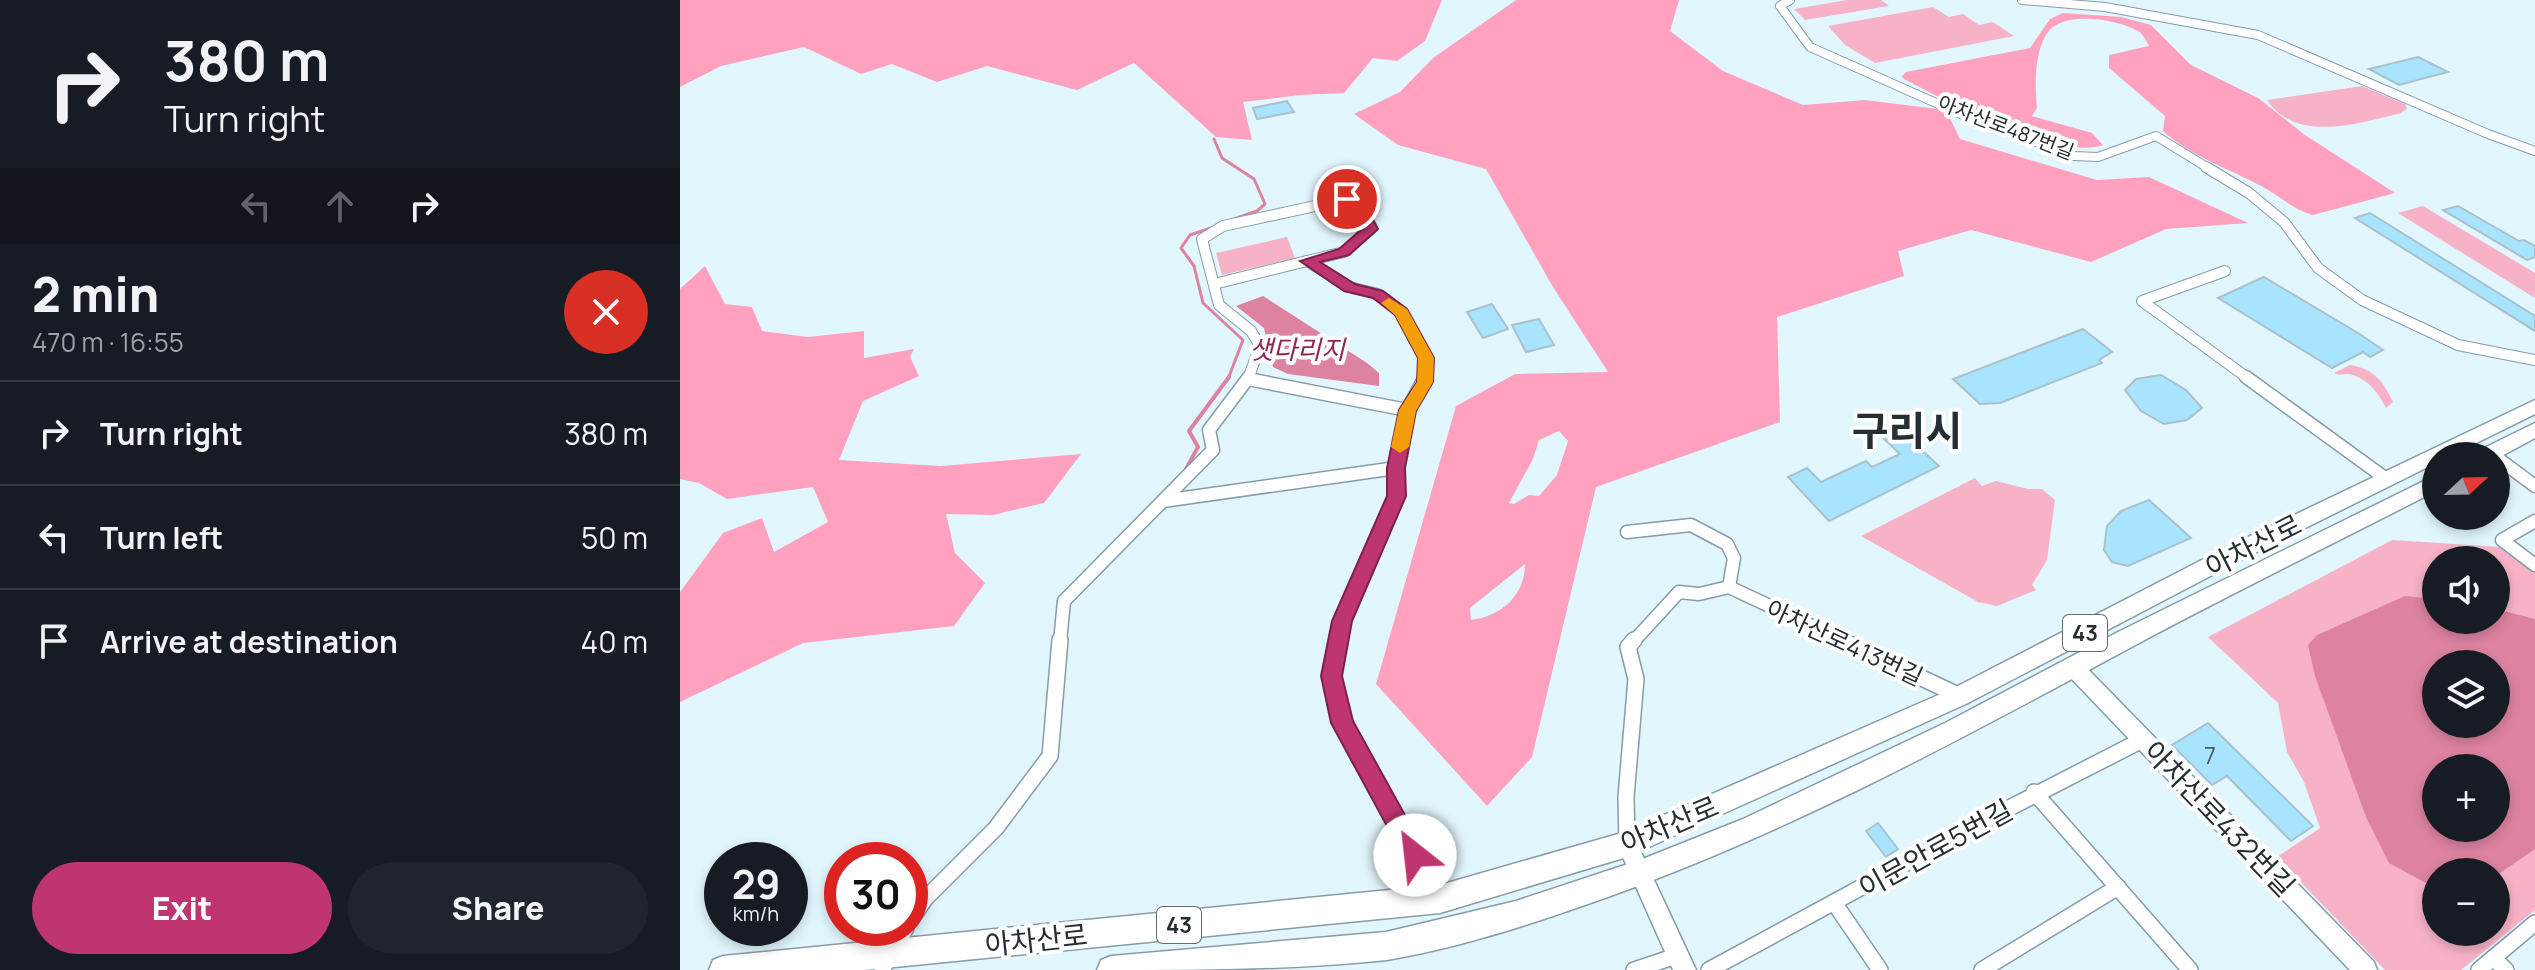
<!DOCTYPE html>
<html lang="en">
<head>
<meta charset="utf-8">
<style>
  body { margin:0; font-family:Manrope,"Noto Sans KR",sans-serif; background:#20242c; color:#f1f3f6; height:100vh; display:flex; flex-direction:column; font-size:30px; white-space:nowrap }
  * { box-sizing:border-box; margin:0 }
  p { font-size:26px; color:#9ea1a6 }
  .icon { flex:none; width:44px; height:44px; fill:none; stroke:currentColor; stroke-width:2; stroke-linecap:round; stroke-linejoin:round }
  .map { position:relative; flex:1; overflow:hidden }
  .side { display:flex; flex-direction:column; background:#171b24; width:680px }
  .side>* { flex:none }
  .guide { background:#171b24; color:#f1f3f6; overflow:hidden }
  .needle { width:52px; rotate:68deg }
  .fabs { position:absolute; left:1742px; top:442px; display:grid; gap:16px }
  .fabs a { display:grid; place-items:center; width:88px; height:88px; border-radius:50%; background:#171b24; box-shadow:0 4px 12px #0003; font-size:40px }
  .speed { position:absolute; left:24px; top:842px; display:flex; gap:16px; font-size:40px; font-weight:700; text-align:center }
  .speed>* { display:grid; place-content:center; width:104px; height:104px; border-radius:50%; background:#171b24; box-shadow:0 4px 12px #0003; line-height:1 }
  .speed small { font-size:20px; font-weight:400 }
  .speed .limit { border:12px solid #d22; background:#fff; color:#111 }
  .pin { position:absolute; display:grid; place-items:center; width:68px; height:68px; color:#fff; margin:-34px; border:4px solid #fff; border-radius:50%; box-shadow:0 2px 8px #0007 }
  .me { position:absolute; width:88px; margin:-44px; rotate:331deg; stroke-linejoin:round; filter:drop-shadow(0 0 6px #0008) }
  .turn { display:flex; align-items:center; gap:28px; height:168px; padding:0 32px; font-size:36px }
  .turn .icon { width:104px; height:104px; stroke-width:2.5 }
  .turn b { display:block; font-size:56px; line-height:68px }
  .lanes { display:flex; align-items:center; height:76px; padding:0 32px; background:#0003; justify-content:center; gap:40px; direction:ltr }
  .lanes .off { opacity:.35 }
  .round { display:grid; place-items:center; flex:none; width:84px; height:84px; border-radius:42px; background:#20242c }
  .overview { display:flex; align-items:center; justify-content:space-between; height:136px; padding:0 32px }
  h1 { font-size:48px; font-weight:800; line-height:60px }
  .action { display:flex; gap:16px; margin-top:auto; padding:16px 32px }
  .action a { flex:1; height:92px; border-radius:48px; background:#bf356f; color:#fff; font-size:32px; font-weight:800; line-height:92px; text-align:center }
  .action a+a { background:#20242c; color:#f1f3f6 }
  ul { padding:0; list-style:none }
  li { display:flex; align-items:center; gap:24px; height:104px; padding:0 32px; border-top:2px solid #363941 }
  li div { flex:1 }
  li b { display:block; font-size:30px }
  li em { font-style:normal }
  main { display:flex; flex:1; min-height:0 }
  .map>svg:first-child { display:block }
</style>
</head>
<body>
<main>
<section class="side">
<div class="guide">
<div class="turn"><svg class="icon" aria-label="right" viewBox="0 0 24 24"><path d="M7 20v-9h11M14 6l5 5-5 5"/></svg><div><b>380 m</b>Turn right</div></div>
<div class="lanes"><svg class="icon off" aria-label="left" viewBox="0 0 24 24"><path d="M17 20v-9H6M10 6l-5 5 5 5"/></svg><svg class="icon off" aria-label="ahead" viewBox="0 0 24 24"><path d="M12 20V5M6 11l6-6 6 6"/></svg><svg class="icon" aria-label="right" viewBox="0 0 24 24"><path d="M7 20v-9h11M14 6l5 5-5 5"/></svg></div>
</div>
<div class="overview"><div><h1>2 min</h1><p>470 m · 16:55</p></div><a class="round" style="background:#d93025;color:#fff"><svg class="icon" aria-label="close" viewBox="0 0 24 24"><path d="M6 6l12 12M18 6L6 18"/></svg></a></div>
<ul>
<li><svg class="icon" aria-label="right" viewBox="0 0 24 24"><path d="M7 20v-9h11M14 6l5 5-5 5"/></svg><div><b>Turn right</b></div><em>380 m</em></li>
<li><svg class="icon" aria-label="left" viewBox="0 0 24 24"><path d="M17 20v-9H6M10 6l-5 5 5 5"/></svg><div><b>Turn left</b></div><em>50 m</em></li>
<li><svg class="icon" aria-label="arrive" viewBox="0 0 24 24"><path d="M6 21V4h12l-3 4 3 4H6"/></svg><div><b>Arrive at destination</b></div><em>40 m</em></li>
</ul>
<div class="action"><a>Exit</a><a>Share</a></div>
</section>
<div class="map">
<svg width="1855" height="970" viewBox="0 0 1855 970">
  <rect width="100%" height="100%" fill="#e2f6fe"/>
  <g fill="#f8b2c7" fill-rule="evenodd">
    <path d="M1167 0H1201L1209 6 1125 20 1114 9Z"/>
    <path d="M1253 7 1269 17 1283 14 1299 25 1313 22 1334 36 1195 63 1165 45 1148 26Z"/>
    <path d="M1682 86 1725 104 1727 109 1721 113C1679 123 1617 144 1587 100Z"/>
    <path d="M1743 206 1855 273V298L1718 213Z"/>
    <path d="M607 237 615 258 542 275 536 253Z"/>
    <path d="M1670 365C1694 369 1703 381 1713 402L1706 408C1698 393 1690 381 1673 375 1665 372 1662 377 1654 373Z"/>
    <path d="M1295 478 1302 486 1316 481 1348 489H1362L1375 500 1367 560 1352 585 1356 590 1317 606 1298 602 1181 536Z"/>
    <path d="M1712 540 1821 547 1855 572V910L1781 970H1705L1597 857 1640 828 1624 782 1607 752 1598 703 1528 637ZM1756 560H1816V620H1756ZM1756 664H1816V724H1756ZM1756 768H1816V828H1756ZM1756 872H1816V932H1756Z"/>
  </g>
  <g fill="#ffa1bf" fill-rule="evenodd">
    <path d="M0 0H762L745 41 717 61 693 58 664 93 620 95 563 102 572 140 536 137 454 63 397 90 307 66 257 82 212 64 181 74 124 47 41 66 0 87Z"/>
    <path d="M836 0H999L990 31 1043 71 1123 105 1185 100 1266 110 1280 139 1417 180 1469 177 1568 223 1486 229 1411 262 1291 230 1218 251 1224 276 1097 317 1100 422 916 487 852 757 807 806 696 684 776 406 835 374 928 372 873 287 806 169 718 145 674 114 720 92 753 58ZM879 431 888 441 877 475 859 496 849 495 834 504 829 503 853 459 859 440ZM845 564C845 595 822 616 791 620L790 608Z"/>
    <path d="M1383 13 1441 17 1471 25 1511 65 1578 98 1625 135 1715 193 1633 215C1615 211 1600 196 1583 187 1550 169 1512 157 1483 131L1485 116 1429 68V55L1469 46C1466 41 1463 34 1458 31 1438 19 1380 9 1366 35 1354 55 1355 86 1357 108L1352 116 1412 133 1423 145C1379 161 1266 101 1224 79L1222 76 1226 72 1350 48 1370 19Z"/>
    <path d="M25 266 45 304 72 307 82 331 128 337 184 331V358L234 349 230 357 239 376 183 401 159 460 261 466 401 454 364 503 313 515 266 514 275 553 305 583 274 626 123 643 0 702V592L43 533 82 518 94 552 148 522 133 487 47 499 19 483 0 479V289Z"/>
  </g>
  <g fill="#dd83a1" fill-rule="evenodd">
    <path d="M583 296 687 363 699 373V386L608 374 593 367 584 328 556 306Z"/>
    <path d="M1725 596 1756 599V620H1816V609L1855 619V849L1816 876V872H1756V887H1753L1709 863 1686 817 1635 676 1628 645 1637 635ZM1756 664H1816V724H1756ZM1756 768H1816V828H1756Z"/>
  </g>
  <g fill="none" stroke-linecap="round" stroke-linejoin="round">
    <g stroke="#dd83a1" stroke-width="3">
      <path d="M534 139 542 158 574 179 585 204 577 211 554 219"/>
      <path d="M534 227 510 235 501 248 514 266 523 303 563 340 548 379"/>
    </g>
    <path stroke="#dd83a1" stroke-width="4" d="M506 469 518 447 509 431 549 377"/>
  </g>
  <g fill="#a8e4fd" stroke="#aac1cb" stroke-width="2">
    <path d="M1738 57 1768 72 1719 85 1689 69Z"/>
    <path d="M607 101 614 112 577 119 573 108Z"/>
    <path d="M1778 206 1839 241 1844 240 1855 246V257L1847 260 1763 210Z"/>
    <path d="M1690 213 1855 316V331L1675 218Z"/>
    <path d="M1584 277 1678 333 1703 350 1690 357 1683 352 1652 368 1538 298Z"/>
    <path d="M812 304 828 329 803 338 787 312Z"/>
    <path d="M859 319 874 345 846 352 832 325Z"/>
    <path d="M1403 329 1432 352 1419 360 1422 363 1320 403 1300 404 1273 379Z"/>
    <path d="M1481 375 1506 390 1522 408 1507 420 1484 424 1461 411 1445 390 1456 379Z"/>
    <path d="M1215 426 1259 466 1149 521 1108 477 1127 468 1141 482 1186 461 1192 467 1220 454 1199 434Z"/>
    <path d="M1469 500 1511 538 1448 566 1432 562 1424 550 1427 526 1441 511Z"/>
    <path d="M1528 723 1575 769 1633 826 1611 841 1547 776 1532 785 1492 745Z"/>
    <path d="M1198 823 1218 849 1206 857 1186 831Z"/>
  </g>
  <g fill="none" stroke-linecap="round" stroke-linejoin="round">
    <defs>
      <g id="minor-far3">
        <path d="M1110 0 1100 6 1130 47 1283 115 1394 156 1418 157 1476 136 1530 169"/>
        <path d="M1342 0 1425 7 1578 35 1808 134 1855 151"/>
      </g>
      <g id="minor-far2">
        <path d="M1526 167 1569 193 1604 222 1638 268 1682 300 1778 345 1855 360"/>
        <path d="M1545 271 1462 301 1569 379"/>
        <path d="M534 284 627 261"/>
        <path d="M568 379 580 346 571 331 539 305 522 239 543 226 667 199 679 205 691 229 664 252 627 261 669 287 698 294 721 312 746 358 745 379"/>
      </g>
      <g id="minor-far1">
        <path d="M1566 377 1705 478"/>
        <path d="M568 379 727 410"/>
        <path d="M1816 457 1855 486"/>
        <path d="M483 501 716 468"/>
        <path d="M1855 521 1822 540 1855 565"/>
        <path d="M947 532 1011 525 1047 544 1054 558 1049 587"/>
        <path d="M380 642 384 601 533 450 529 430 569 377"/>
        <path d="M658 642 662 621 717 496 716 468 727 410 745 377"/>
        <path d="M953 642 999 592 1019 594 1049 587 1166 642"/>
      </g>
      <g id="minor">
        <path d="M658 640 651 676 662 723 760 899"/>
        <path d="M1161 640 1280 696"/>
        <path d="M1354 792 1510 970"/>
        <path d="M947 844 946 797 956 679 948 647 954 640"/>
        <path d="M1155 904 1200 970"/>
        <path d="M230 921 245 899 316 828 370 756 380 640"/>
        <path d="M1813 958 1826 970"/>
        <path d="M202 970 226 928"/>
        <path d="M954 970 996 956"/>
        <path d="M1029 970 1300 823 1464 739"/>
        <path d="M1302 970 1438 887"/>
        <path d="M1799 970 1855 923"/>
      </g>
      <g id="tertiary">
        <path d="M1393 659 1400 661 1694 962 1697 970H1670L1386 673 1384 667 1386 661Z"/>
        <path d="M947 834 954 837 1016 970H993L937 844 940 837Z"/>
      </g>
      <g id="primary">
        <path d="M1855 400V414L1770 456H1756V463L1559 561 1288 703 947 857 760 913 185 970H29L33 960 43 956 760 885 945 832 1272 689 1543 549Z"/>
        <path d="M1855 423V438L1816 459V456H1795L1798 451Z"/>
        <path d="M1756 475V491C1653 544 1548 595 1446 650 1270 745 1093 841 902 906 839 928 773 949 707 960 612 970 513 970 417 970L421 960 431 956 706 932 836 901 960 860 1063 819 1265 723 1436 633Z"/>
      </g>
    </defs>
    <use href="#minor-far3" stroke="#869ca6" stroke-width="10"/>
    <use href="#minor-far2" stroke="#869ca6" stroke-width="12"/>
    <use href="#minor-far1" stroke="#869ca6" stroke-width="15"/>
    <use href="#minor" stroke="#869ca6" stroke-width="18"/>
    <use href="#tertiary" stroke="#869ca6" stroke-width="3"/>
    <use href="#primary" stroke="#869ca6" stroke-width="3"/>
    <use href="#minor-far3" stroke="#fff" stroke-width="8"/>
    <use href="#minor-far2" stroke="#fff" stroke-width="10"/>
    <use href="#minor-far1" stroke="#fff" stroke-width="12"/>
    <use href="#minor" stroke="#fff" stroke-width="15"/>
    <use href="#tertiary" fill="#fff" fill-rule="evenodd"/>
    <use href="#primary" fill="#fff" fill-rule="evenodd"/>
  </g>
  <path fill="#bf356f" stroke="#7c2248" stroke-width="2" d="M667 195 684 202 698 229 669 255 640 262 675 284 703 291 727 309 754 358 753 382 736 411 725 468 726 496 672 621 662 676 673 721 747 855 743 863 735 867 727 863 651 723 641 676 652 621 707 496V468L719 410 737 382 738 358 715 315 693 298 664 291 620 261 659 249 683 228 673 208 660 199Z"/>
  <path fill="#f59e0b" d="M709 298 727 309 754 358 753 382 736 411 729 447 720 453 711 447 719 410 737 382 738 358 715 315 701 303Z"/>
  <g text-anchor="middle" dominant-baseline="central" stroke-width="8" stroke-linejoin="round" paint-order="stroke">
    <g font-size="20" fill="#252e32" stroke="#fff">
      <text transform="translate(1326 127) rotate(21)">아차산로487번길</text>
    </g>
    <g fill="#fff" stroke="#666d70" stroke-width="2">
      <rect x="1383" y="615" width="44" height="36" rx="6"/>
      <rect x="477" y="907" width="44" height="36" rx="6"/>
    </g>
    <g font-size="22" font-weight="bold" fill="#252e32">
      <text x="1405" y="633">43</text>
      <text x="499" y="925">43</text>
    </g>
    <g font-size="24" fill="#252e32" stroke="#fff">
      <text transform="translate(1165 642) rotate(25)">아차산로413번길</text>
    </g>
    <g font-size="24" fill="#465c65">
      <text x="1530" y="754">7</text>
    </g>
    <g font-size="26" font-style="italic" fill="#8f2452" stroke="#fff">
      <text x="617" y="349">샛다리지</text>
    </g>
    <g font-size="28" fill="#252e32" stroke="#fff">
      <text transform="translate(1573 545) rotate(-27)">아차산로</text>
      <text transform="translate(1540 818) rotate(46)">아차산로432번길</text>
      <text transform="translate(989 824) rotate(-23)">아차산로</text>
      <text transform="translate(1255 848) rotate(-29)">이문안로5번길</text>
      <text transform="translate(356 939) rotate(-6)">아차산로</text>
    </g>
    <g font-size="40" font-weight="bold" fill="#252e32" stroke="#fff">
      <text x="1227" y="429">구리시</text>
    </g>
  </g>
</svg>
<div class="fabs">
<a><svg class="needle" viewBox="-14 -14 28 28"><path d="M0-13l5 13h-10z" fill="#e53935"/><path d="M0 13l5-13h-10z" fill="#9ea1a6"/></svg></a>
<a><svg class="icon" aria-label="sound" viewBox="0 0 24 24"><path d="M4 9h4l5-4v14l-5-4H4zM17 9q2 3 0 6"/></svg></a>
<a><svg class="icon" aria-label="layers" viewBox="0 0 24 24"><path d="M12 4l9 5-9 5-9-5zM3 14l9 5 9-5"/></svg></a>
<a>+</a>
<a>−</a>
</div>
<div class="speed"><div>29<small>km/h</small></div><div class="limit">30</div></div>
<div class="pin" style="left:667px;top:199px;background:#d93025"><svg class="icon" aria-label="arrive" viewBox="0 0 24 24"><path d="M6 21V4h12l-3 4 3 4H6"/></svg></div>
<svg class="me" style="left:735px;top:855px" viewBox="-20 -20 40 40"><circle r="19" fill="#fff"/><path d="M0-13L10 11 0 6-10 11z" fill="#bf356f"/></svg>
</div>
</main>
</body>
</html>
